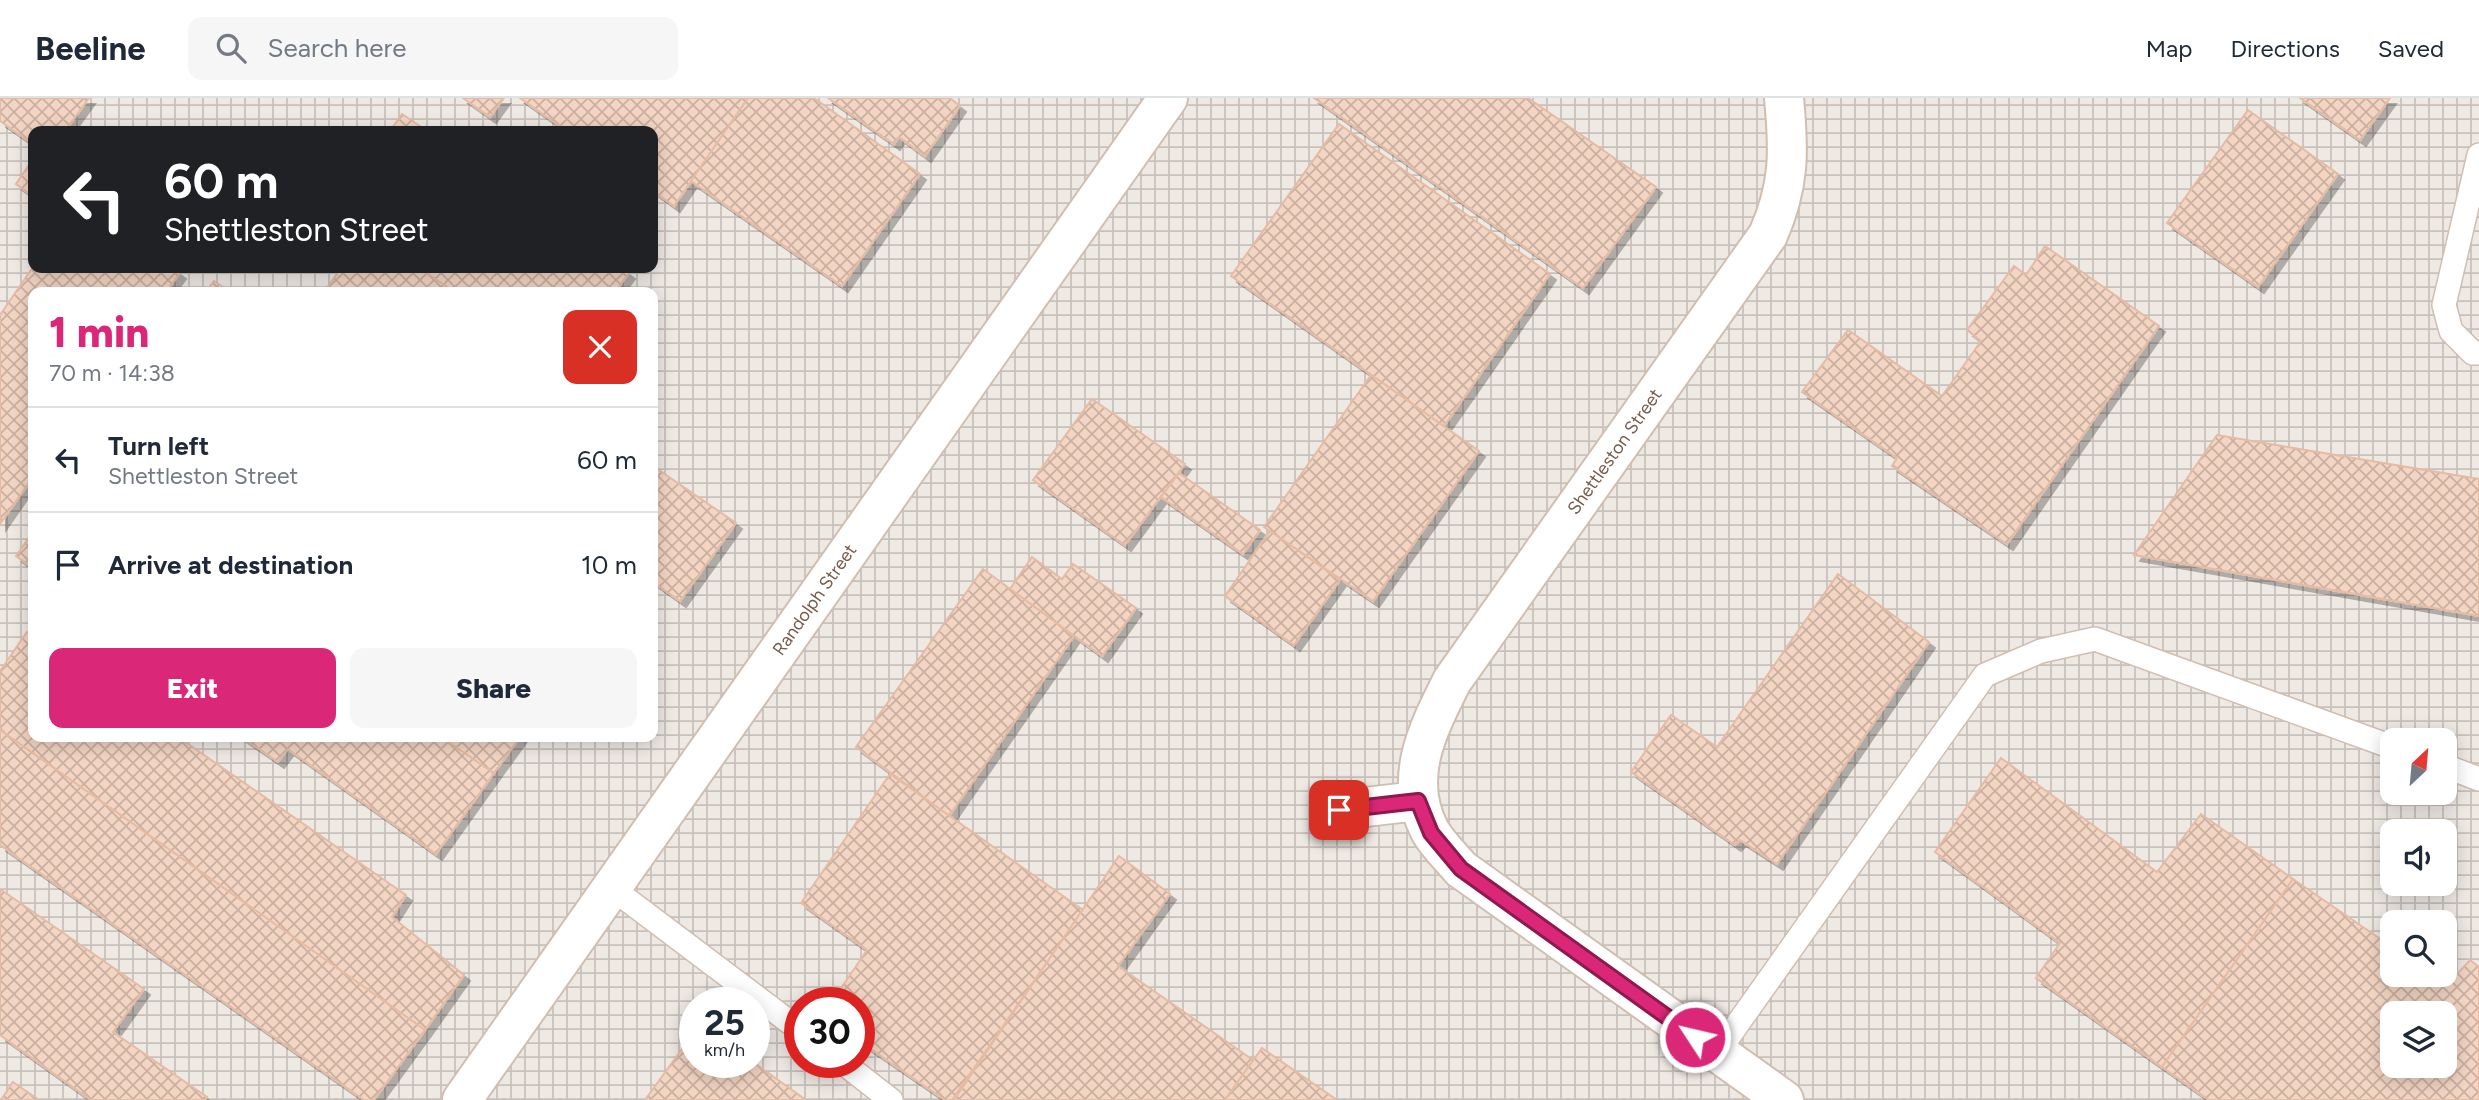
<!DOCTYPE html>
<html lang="en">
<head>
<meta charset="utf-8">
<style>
  body { margin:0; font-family:Figtree,sans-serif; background:#f6f6f7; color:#1f2937; height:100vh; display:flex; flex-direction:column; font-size:26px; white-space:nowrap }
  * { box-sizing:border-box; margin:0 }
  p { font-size:23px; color:#747a83 }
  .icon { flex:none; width:38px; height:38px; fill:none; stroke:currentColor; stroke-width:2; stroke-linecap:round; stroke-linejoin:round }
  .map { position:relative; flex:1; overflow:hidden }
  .drawer { position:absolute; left:28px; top:189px; width:630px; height:455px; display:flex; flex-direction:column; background:#fff; border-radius:14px; box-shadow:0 4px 18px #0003 }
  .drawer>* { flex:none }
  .banner { position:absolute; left:28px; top:28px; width:630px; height:147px; border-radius:14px; box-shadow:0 4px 18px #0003; background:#202124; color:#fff; overflow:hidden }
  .needle { width:46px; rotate:26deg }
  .tools { position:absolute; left:2380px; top:630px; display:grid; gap:14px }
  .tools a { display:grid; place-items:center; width:77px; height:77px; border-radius:14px; background:#fff; box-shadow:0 4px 18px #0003; font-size:35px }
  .speed { position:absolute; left:679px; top:889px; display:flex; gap:14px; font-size:35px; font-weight:700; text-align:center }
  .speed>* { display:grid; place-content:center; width:91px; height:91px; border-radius:50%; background:#fff; box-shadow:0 4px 18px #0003; line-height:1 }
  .speed small { font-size:18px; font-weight:400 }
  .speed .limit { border:10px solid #d22; background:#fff; color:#111 }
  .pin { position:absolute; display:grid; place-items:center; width:60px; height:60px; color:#fff; margin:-30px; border-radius:14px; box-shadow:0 4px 10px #0006 }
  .me { position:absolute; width:77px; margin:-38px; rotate:305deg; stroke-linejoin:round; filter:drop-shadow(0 0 5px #0008) }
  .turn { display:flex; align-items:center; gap:24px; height:147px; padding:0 21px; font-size:32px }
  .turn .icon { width:91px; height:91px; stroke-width:2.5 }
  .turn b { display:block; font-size:49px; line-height:60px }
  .round { display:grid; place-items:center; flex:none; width:74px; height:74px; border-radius:14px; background:#f6f6f7 }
  .summary { display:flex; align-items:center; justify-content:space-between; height:119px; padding:0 21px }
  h1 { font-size:42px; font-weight:800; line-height:52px; color:#db2777 }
  .button { display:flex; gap:14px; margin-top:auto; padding:14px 21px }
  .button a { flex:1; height:80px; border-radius:14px; background:#db2777; color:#fff; font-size:28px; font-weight:800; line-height:80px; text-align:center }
  .button a+a { background:#f6f6f7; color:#1f2937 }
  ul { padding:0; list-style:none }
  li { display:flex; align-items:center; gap:21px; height:105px; padding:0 21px; border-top:2px solid #e0e1e3 }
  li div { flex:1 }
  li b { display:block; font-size:26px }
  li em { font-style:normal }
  header { display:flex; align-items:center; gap:42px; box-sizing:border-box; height:98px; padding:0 35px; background:#fff; border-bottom:2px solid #e0e1e3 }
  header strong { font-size:33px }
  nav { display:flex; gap:38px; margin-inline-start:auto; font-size:24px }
  .search { width:490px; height:63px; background:#f6f6f7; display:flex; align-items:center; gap:18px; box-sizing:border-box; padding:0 24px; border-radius:14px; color:#747a83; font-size:26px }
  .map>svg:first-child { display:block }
</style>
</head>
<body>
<header>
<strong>Beeline</strong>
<div class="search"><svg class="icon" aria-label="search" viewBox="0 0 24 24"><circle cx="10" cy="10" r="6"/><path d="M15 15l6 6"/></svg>Search here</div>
<nav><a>Map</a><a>Directions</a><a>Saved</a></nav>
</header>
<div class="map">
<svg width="2479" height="1002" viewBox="0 0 2479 1002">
  <defs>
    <pattern id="industrial-grid" width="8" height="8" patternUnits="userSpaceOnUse" patternTransform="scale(1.75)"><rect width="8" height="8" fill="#efe9e4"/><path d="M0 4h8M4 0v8" fill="none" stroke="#c7c0bb"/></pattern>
    <pattern id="building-cross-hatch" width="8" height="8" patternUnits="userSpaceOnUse" patternTransform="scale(1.75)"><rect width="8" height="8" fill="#f3d5c3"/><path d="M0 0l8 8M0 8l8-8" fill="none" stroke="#cab0a1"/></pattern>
    <filter id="shadow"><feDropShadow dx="6" dy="6" stdDeviation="0" flood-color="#0004"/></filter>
  </defs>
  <rect width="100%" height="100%" fill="#fdf6ec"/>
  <path fill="url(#industrial-grid)" fill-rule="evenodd" d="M0 0H2479V1002H0ZM33 33H653V170H33ZM33 194H653V639H33ZM2392 642H2445V695H2392ZM2392 733H2445V786H2392ZM2392 824H2445V877H2392ZM695 905H754V964H695ZM800 905H859V964H800ZM2392 915H2445V968H2392Z"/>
  <g fill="url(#building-cross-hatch)" stroke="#e6bba3" stroke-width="2" fill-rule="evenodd" filter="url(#shadow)">
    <path d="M0 0H89L65 33H33V46L0 23Z"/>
    <path d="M463 0H504L490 19Z"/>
    <path d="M520 0H748L674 108 653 93V33H567Z"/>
    <path d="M748 0H814L920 76 842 188 691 83Z"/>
    <path d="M828 0H950L960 8 925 58 899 39 894 46Z"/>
    <path d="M1314 0H1528L1656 89 1583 190Z"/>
    <path d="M2300 0H2390L2360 42Z"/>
    <path d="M2248 12 2338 76 2258 189 2167 125Z"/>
    <path d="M402 16 427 33H390Z"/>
    <path d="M1339 26 1550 176 1444 328 1231 178Z"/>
    <path d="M33 61V98L16 86Z"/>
    <path d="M2045 148 2159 228 2007 446 1892 368 1897 360 1802 294 1848 232 1942 298 1981 243 1967 232 2014 168 2026 177Z"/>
    <path d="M33 169 173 170 180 175 166 194H33V379L0 426V217Z"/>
    <path d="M341 170H419L455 194H324Z"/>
    <path d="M419 170H622L629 175 615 194H455Z"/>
    <path d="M214 183 230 194H206Z"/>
    <path d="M1371 277 1479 353 1373 503 1264 429Z"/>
    <path d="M1092 301 1185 366 1125 447 1033 382Z"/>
    <path d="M2217 337 2479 381V518L2134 457Z"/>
    <path d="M653 368 736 425 680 503 653 484Z"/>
    <path d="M1179 375 1260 432 1243 456 1161 399Z"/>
    <path d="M1270 433 1340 482 1294 547 1225 498Z"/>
    <path d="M33 434V470L16 458Z"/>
    <path d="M1032 459 1062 481 1073 466 1136 510 1102 558 1010 491Z"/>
    <path d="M983 471 1074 538 949 718 856 649Z"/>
    <path d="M1838 476 1929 544 1777 766 1740 742 1735 747 1631 674 1671 617 1717 649Z"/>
    <path d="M27 534 33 538V639H178L406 797 392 819 464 877 425 932 0 632V573Z"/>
    <path d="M0 632 425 932 374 1002H364L0 747Z"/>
    <path d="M242 639H441L494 675 436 756 288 651 278 664Z"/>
    <path d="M441 639H520L494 675Z"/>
    <path d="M2001 660 2157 774 2201 716 2293 781 2162 969 2036 880 2060 845 1935 754Z"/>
    <path d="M890 676 1083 812 952 1002H945L859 943V905H831L867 852 801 805Z"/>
    <path d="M1119 758 1170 796 1118 868 1253 962 1225 1002H954Z"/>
    <path d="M2293 781 2392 849V877H2432L2447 887 2470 862 2479 869V1002H2209L2162 969ZM2392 915H2445V968H2392Z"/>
    <path d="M0 791 144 891 113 934 207 999 205 1002H91L0 937Z"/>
    <path d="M695 933V964H753L806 1002H645Z"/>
    <path d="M1262 950 1337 1002H1225Z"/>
    <path d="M13 984 39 1002H1Z"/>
  </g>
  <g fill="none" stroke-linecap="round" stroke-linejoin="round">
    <defs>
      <g id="service">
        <path d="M2479 57 2444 207 2451 233 2473 255H2479"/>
        <path d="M2445 668 2479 681"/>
        <path d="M613 791 800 932"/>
        <path d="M1717 955 1985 577 2041 553 2095 541 2392 649"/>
        <path d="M842 964 891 1002"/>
      </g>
      <g id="minor">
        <path d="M1339 712 1418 703"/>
        <path id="s1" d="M462 1002 1168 0"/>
        <path id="s2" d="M1784 1002 1461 771C1451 759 1438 747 1430 733 1402 680 1428 631 1452 583L1768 137C1790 87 1789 53 1784 0"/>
      </g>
    </defs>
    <use href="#service" stroke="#d1beb0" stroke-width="26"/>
    <use href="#minor" stroke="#d1beb0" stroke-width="42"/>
    <use href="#service" stroke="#fff" stroke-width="23"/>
    <use href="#minor" stroke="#fff" stroke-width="38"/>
  </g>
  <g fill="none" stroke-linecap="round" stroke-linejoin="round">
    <defs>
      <path id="route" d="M1339 712 1418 703 1431 735 1461 771 1695 939"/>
    </defs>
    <use href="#route" stroke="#8e194d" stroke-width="18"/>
    <use href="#route" stroke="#db2777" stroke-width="12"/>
  </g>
  <g text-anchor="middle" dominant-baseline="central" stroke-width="7" stroke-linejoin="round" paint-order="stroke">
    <g font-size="18" fill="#7a5c4d" stroke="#fffaf3">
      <text stroke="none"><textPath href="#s2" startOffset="886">Shettleston Street</textPath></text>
      <text stroke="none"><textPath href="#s1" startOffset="612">Randolph Street</textPath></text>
    </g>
  </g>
</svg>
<div class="tools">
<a><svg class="needle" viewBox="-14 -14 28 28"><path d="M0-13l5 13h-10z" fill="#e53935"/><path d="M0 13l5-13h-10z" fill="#747a83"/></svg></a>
<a><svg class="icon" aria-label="sound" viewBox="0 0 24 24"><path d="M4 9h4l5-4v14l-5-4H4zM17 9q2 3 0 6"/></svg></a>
<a><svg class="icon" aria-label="search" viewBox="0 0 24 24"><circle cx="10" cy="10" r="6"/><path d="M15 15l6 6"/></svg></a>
<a><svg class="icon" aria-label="layers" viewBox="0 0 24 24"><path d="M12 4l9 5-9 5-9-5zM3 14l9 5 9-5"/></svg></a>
</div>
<div class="speed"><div>25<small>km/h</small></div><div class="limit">30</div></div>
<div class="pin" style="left:1339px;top:712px;background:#d93025"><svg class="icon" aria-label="arrive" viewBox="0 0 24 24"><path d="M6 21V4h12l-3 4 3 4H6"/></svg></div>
<svg class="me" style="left:1695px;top:939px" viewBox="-20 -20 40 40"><circle r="17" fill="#db2777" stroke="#fff" stroke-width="3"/><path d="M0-11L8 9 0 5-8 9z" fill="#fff"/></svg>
<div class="banner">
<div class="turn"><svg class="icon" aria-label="left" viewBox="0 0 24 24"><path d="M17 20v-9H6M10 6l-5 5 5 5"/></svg><div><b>60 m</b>Shettleston Street</div></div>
</div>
<section class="drawer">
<div class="summary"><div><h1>1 min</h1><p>70 m · 14:38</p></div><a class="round" style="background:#d93025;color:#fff"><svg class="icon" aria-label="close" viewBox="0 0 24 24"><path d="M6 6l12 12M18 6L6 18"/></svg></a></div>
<ul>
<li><svg class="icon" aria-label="left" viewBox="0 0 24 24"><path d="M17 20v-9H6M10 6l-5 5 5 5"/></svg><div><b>Turn left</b><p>Shettleston Street</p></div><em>60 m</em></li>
<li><svg class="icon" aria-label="arrive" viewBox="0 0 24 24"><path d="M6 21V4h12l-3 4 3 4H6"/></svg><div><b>Arrive at destination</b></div><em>10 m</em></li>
</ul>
<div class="button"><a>Exit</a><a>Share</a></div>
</section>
</div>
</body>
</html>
